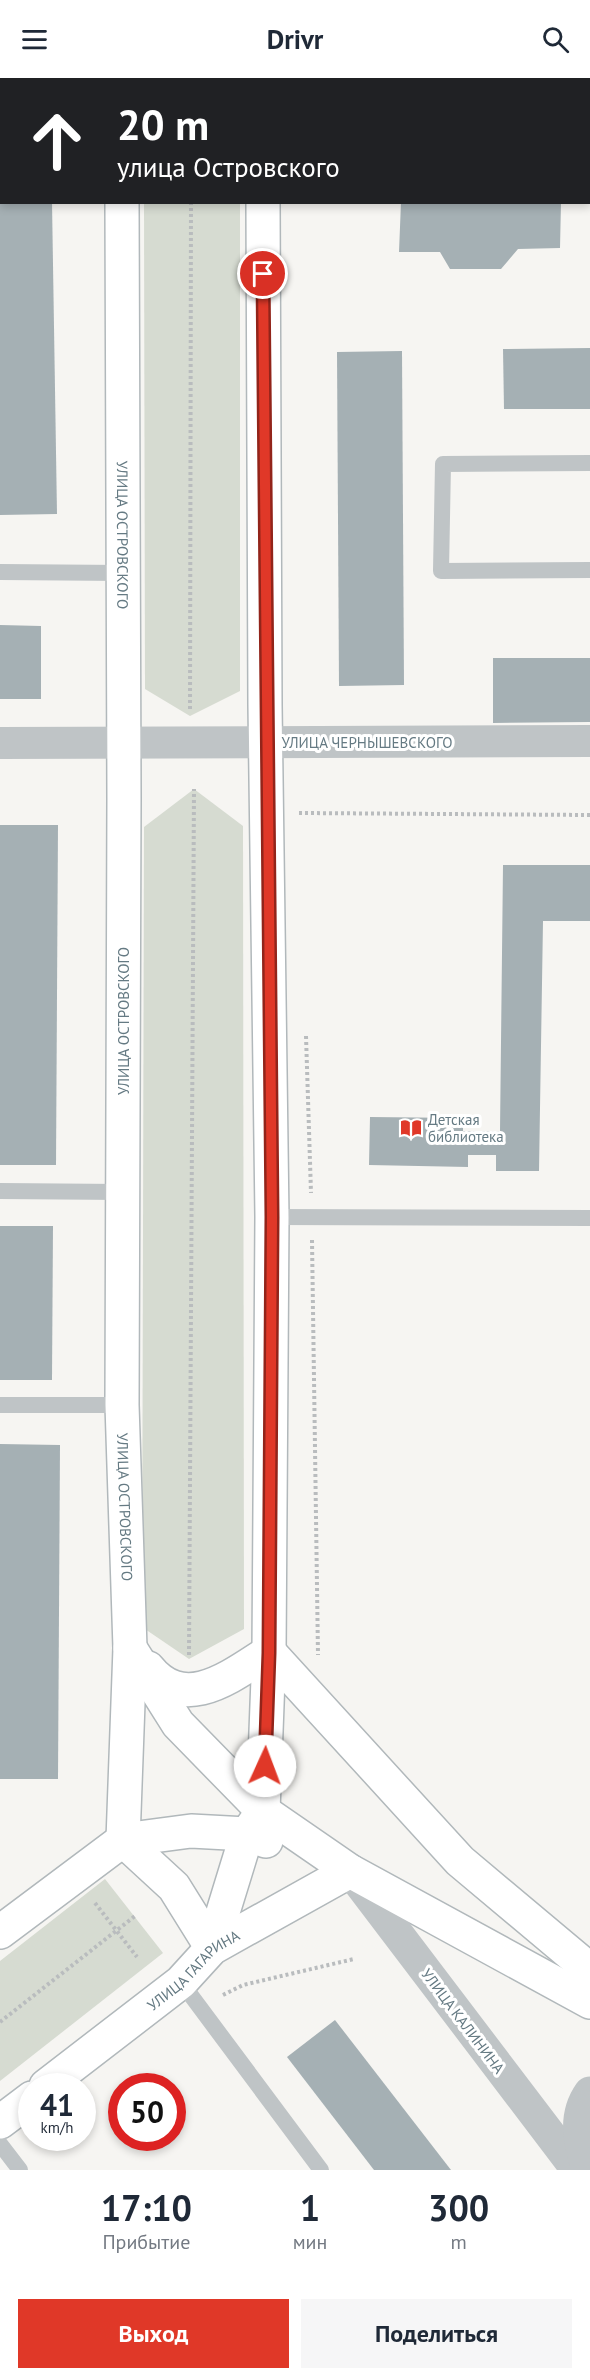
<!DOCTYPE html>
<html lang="ru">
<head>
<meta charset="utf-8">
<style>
  body { margin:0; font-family:"PT Sans",sans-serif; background:#f6f6f7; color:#1f2937; height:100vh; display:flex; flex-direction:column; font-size:22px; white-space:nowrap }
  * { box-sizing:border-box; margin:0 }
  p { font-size:20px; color:#747a83 }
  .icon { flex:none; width:33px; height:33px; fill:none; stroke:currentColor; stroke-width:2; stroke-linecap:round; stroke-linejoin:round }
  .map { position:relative; height:2092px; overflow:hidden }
  .details { display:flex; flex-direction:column; background:#fff; flex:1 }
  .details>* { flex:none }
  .guide { position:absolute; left:0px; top:0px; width:591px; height:126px; box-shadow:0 3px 9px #0003; background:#202124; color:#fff; overflow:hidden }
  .speed { position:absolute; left:18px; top:1995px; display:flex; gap:12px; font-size:30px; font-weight:700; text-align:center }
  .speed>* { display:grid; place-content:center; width:78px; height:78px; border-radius:50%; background:#fff; box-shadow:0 3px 9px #0003; line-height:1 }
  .speed small { font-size:15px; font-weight:400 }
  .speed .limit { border:9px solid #d22; background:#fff; color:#111 }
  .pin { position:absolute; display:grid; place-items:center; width:51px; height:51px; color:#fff; margin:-26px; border:3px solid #fff; border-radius:50%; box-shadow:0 2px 6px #0007 }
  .me { position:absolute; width:66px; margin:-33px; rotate:2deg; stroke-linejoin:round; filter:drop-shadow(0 0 4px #0008) }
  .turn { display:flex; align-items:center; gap:21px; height:126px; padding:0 18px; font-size:27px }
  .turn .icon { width:78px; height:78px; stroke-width:2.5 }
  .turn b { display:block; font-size:42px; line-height:51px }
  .eta { display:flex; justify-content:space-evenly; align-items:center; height:102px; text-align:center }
  .eta b { font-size:36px; font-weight:700; line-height:42px }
  .primary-button { display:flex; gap:12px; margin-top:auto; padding:12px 18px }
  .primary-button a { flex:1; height:69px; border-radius:0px; background:#e03828; color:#fff; font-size:24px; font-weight:700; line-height:69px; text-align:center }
  .primary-button a+a { background:#f6f6f7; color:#1f2937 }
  header { display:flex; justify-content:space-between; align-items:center; height:78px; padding:0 18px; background:#fff; font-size:27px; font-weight:700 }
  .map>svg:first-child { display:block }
</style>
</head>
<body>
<header><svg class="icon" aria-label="menu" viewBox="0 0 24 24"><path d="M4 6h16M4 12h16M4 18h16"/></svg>Drivr<svg class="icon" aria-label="search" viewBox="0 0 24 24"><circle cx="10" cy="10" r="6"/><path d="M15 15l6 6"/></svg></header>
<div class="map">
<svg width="590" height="2092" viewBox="0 0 590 2092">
  <rect width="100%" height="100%" fill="#f6f5f2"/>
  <g fill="#d6dbd1">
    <path d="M143 0H240V1L143 2Z"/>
    <path d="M144 125H240V613L190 638 145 611Z"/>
    <path d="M194 711 243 748 244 1551 189 1581 142 1549 144 749Z"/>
    <path d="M105 1801 163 1875 0 2003V1883Z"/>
  </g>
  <g fill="#a5b0b4">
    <path d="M0 124H52L57 436 0 437Z"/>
    <path d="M401 124H561L560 170 518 171 501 191H450L440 174H399Z"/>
    <path d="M590 270V331H504L503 271Z"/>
    <path d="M402 273 404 607 339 608 337 274Z"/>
    <path d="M0 547 41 548V621H0Z"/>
    <path d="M493 580H590V644L493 645Z"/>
    <path d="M0 747H58L56 1087H0Z"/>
    <path d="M503 787H590V843H543L539 1093H496V1077H468V1089L369 1087 370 1039 463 1040V1053H500Z"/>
    <path d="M0 1148H53L52 1302H0Z"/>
    <path d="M0 1366 60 1367 58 1701H0Z"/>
    <path d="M335 1942 451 2092H374L287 1979Z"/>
  </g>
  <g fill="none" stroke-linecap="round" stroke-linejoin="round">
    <defs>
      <g id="secondary">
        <path d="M121 0V2"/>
        <path d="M262 0V2"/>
        <path id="s1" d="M122 124 124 720 122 1327 130 1570 123 1762"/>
        <path d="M130 1570 178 1646 263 1733 350 1793 590 1924"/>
        <path d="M269 1574 460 1783 590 1892"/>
        <path d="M148 1590C185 1636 231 1598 269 1574"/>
        <path d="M123 1762 174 1809 212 1870"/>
        <path d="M0 1854 123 1762 191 1753 247 1756 266 1763"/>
        <path d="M212 1870 247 1756 263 1733 269 1574 272 1139 265 627 263 124"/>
        <path id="s2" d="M46 2008 181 1904 212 1870 350 1793"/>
        <path d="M0 2044 32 2020"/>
      </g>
    </defs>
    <use href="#secondary" stroke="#b1b8bb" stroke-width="36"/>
    <g stroke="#b9bcbe" stroke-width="4" stroke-dasharray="3 3" stroke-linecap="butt">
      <path d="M191 2V0"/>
      <path d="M190 631 191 124"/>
      <path d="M299 735 590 737"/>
      <path d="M306 958 311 1115"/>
      <path d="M312 1162 318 1577"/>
      <path d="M189 1577 194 711"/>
      <path d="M95 1825 137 1879"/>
      <path d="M223 1917 243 1907 354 1881"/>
      <path d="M0 1944 135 1838"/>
    </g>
    <g stroke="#bfc4c6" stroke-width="16">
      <path d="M590 385 443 386 441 493 590 492"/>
      <path d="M0 494 123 495"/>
      <path d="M0 1113 122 1114"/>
      <path d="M272 1139 590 1140"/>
      <path d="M0 1327H122"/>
      <path d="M181 1904 321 2092"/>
      <path d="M0 2066 20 2092"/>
    </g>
    <g stroke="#bfc4c6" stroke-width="32">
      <path d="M0 665 590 663"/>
      <path d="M350 1793 577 2092"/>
    </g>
    <path stroke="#bfc4c6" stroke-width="33" d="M588 2092C580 2066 573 2039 590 2015"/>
    <use href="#secondary" stroke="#fff" stroke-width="33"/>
  </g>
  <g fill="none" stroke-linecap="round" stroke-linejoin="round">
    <defs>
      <path id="route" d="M263 196 272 1139 269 1575 265 1688"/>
    </defs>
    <use href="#route" stroke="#92241a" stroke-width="15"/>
    <use href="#route" stroke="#e03828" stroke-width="10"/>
  </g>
  <defs>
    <symbol id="library-bare" viewBox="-9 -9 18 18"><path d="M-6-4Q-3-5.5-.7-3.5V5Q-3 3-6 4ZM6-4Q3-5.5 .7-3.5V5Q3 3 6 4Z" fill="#e03828" stroke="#fff" stroke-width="2.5" paint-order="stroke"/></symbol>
  </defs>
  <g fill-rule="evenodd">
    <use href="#library-bare" x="396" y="1035" width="30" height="30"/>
  </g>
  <g text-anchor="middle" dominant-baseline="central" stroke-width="6" stroke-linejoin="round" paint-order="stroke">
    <g font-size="15" fill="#657a83" stroke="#fff">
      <text stroke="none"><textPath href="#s1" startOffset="333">УЛИЦА ОСТРОВСКОГО</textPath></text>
      <text x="367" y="664">УЛИЦА ЧЕРНЫШЕВСКОГО</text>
      <text transform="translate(123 943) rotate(-90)">УЛИЦА ОСТРОВСКОГО</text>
      <text stroke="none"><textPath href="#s1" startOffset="1305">УЛИЦА ОСТРОВСКОГО</textPath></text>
      <text stroke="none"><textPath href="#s2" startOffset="188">УЛИЦА ГАГАРИНА</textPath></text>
      <text transform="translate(463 1943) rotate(53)">УЛИЦА КАЛИНИНА</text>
    </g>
    <g font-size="15" fill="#657a83" stroke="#fff" text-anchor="start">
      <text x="428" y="1041">Детская<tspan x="428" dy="17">библиотека</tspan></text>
    </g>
  </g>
</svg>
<div class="speed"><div>41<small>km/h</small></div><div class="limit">50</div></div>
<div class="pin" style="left:263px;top:196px;background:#d93025"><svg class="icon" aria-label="arrive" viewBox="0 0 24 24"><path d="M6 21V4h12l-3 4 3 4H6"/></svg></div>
<svg class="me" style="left:265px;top:1688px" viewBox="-20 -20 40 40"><circle r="19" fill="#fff"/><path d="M0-13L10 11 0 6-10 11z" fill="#e03828"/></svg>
<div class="guide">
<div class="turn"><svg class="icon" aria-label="ahead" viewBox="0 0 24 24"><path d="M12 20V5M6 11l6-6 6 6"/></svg><div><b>20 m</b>улица Островского</div></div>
</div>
</div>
<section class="details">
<div class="eta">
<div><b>17:10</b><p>Прибытие</p></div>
<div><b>1</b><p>мин</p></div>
<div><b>300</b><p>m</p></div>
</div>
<div class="primary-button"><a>Выход</a><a>Поделиться</a></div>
</section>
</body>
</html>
